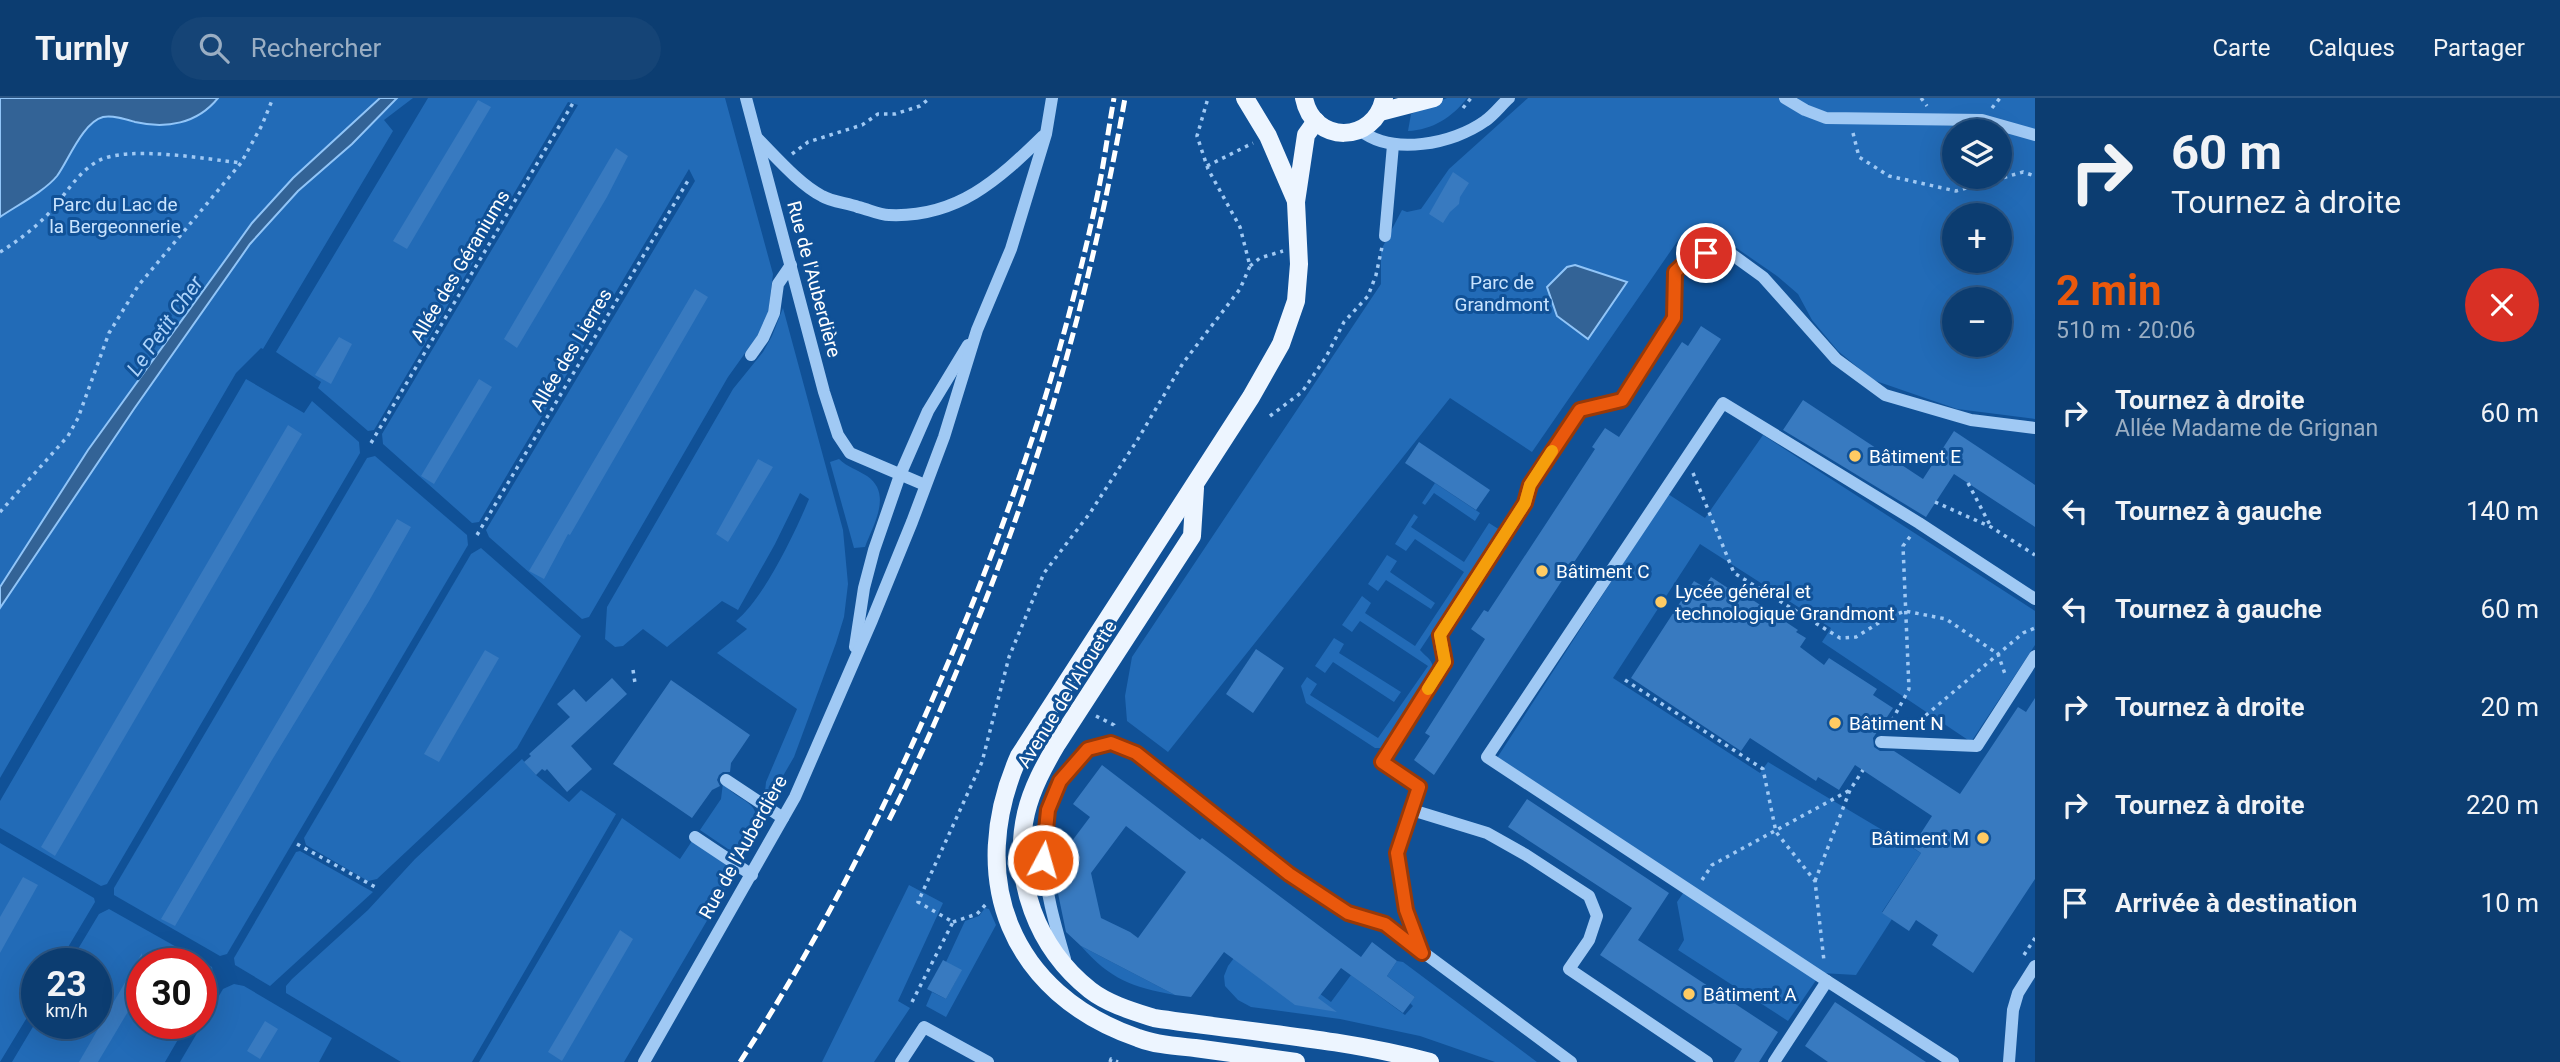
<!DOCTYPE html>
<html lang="fr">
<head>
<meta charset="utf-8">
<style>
  body { margin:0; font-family:Roboto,sans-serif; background:#154476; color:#f1f3f6; height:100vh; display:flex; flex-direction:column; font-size:26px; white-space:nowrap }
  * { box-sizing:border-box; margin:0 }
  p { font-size:23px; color:#9aaec3 }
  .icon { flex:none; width:38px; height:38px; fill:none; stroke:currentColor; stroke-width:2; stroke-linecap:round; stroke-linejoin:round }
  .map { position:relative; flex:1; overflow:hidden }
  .sheet { display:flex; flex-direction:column; background:#0c3d71; width:525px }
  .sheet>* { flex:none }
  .hud { background:#0c3d71; color:#f1f3f6; overflow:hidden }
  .tools { position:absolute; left:1942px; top:21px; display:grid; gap:14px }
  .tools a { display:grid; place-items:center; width:70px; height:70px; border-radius:50%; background:#0c3d71; box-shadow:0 7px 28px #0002,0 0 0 2px #2c5684; font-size:35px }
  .speed { position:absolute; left:21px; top:850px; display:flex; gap:14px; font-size:35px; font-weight:700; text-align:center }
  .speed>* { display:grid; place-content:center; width:91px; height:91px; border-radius:50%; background:#0c3d71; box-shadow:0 7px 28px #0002,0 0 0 2px #2c5684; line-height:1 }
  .speed small { font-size:18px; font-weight:400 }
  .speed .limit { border:10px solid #d22; background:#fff; color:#111 }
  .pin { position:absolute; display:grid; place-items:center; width:60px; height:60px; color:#fff; margin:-30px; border:4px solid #fff; border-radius:50%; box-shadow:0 2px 7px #0007 }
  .me { position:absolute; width:77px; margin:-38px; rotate:6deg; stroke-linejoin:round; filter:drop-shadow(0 0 5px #0008) }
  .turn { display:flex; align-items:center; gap:24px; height:147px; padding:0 21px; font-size:32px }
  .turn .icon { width:91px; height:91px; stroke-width:2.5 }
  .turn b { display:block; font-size:49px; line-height:60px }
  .round { display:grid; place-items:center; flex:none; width:74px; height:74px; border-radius:37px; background:#154476 }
  .headline { display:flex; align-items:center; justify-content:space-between; height:119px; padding:0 21px }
  h1 { font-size:42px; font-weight:700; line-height:52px; color:#ea580c }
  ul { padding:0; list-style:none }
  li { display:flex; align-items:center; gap:21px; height:98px; padding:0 21px }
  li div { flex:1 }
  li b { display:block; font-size:26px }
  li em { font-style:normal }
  header { display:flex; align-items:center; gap:42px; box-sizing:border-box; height:98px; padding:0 35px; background:#0c3d71; border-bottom:2px solid #2c5684 }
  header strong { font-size:33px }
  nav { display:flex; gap:38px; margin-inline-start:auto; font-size:24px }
  .search { width:490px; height:63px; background:#154476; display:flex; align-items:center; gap:18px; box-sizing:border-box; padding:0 24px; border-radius:38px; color:#9aaec3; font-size:26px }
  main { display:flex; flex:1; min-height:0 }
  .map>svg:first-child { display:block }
</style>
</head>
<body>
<header>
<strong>Turnly</strong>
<div class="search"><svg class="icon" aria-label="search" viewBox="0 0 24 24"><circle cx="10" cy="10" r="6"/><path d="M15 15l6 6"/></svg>Rechercher</div>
<nav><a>Carte</a><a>Calques</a><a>Partager</a></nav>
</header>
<main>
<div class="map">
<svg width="2035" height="964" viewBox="0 0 2035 964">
  <rect width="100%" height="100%" fill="#105197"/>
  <g fill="#226bb7" fill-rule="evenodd">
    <path d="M0 0H380L293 80 252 125 88 352 0 489Z"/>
    <path d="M397 0H413L384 22 393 33 263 251 261 250 236 275 0 680V510L134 311 250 146 298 93 352 46Z"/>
    <path d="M428 0H725L773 176 768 216 763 230 728 279 589 519 582 521 489 439 486 432 695 83 689 71 479 424 472 425 383 346 382 336 578 7 568 4 374 332 368 333 318 290 321 284 276 254Z"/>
    <path d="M1447 0H1467C1453 19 1432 32 1408 33L1411 16Z"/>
    <path d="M1528 0H2035V321L1957 311 1873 282 1838 253 1812 222 1798 196 1777 178 1722 140 1681 138 1532 354 1450 300 1168 654 1127 623 1125 598 1132 559 1381 186V152L1402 112 1407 114 1421 111 1449 71ZM1955 33H2000V79H1955ZM1955 117H2000V163H1955ZM1955 201H2000V247H1955Z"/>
    <path d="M783 210 843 432 848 486 844 519 836 545 794 659 776 690 767 695 765 694 766 684 797 611 717 555 747 531 736 523C764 500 795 435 809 401L800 395 775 446 738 512 722 503 667 549 643 531 623 548 615 549 605 541 607 509 733 291 763 254 772 238Z"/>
    <path d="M246 281 304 315 312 303 359 344 360 355 107 786 101 788 0 730V703Z"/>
    <path d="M1763 337 2035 513V547L1971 644 1822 544 1831 530 1700 446 1613 580 1760 675 1768 664 1921 755 1882 814 1892 821 1856 877 1821 875 1788 923 1678 852 1684 842 1677 804 1688 788 1497 660 1668 396 1705 420Z"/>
    <path d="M375 358 467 437 468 447 227 856 220 858 114 797V790L367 360Z"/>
    <path d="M839 361C847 369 858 372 867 378 893 396 873 427 865 449L854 450 830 364Z"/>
    <path d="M1435 385 1480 415 1475 423 1434 395 1425 407 1422 405Z"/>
    <path d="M1414 416 1418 419 1411 429 1464 464 1489 425 1500 432 1420 552C1427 560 1434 562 1433 574L1387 645 1381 650H1375L1306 605 1301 588 1307 579 1317 586 1310 597 1378 640 1428 568 1360 523 1352 534 1342 527 1362 498 1371 505 1365 515 1415 548 1464 474 1415 441 1406 453 1395 446Z"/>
    <path d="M481 450 581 538 517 650 377 781 368 783 306 747 304 740 471 456Z"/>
    <path d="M1387 457 1397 463 1390 474 1435 505 1431 511 1386 482 1378 493 1368 486Z"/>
    <path d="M1334 540 1344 546 1339 555 1401 594 1394 604 1333 564 1325 575 1315 568Z"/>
    <path d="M522 661 536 677 569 704 581 692 616 716 472 964H401L286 895V888L292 881 368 812 415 761Z"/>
    <path d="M723 685C738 705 767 703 751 733 747 740 744 747 738 753L728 751 700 732 721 701Z"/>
    <path d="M622 720 680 761 692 743 728 768 733 775 732 780 624 964H479Z"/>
    <path d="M0 745 94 800 95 804 58 866H37V903L0 964Z"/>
    <path d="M300 753 373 794 270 888 235 867 234 860 296 754Z"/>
    <path d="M909 787 943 805 898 903 910 910 874 964H822Z"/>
    <path d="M985 810 989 811 996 827 946 919 926 908 932 894 946 901 961 873 946 864 965 823 979 818Z"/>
    <path d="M109 811 212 869 214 880 201 901V866H142V926H187L165 964H12L37 922V926H96V866H69L99 816Z"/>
    <path d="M1254 847 1331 904 1351 877 1405 917 1413 908 1410 905 1415 899 1387 878 1397 863 1403 864 1537 964H1495L1420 938 1340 921 1251 909 1238 902 1225 888 1224 878 1228 868 1243 848Z"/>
    <path d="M1081 848 1175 897C1132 889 1111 882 1081 848Z"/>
    <path d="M234 886 244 888 332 940 319 964H180L223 891Z"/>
  </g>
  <g fill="#336396" stroke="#91c5f8" stroke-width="2">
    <path d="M0 0H218C197 26 166 31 135 24 125 21 113 17 103 19 83 24 68 63 57 78 45 93 16 108 0 119Z"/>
    <path d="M380 0H397L352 46 298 93 250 146 134 311 0 510V489L88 352 252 125 293 80Z"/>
    <path d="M1575 167 1627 184 1588 241 1557 218 1547 189 1567 169Z"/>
  </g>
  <g fill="#387ac0" fill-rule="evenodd">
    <path d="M478 2 491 9 407 151 393 143Z"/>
    <path d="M616 50 628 58 607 99 517 250 504 241Z"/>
    <path d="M1453 74 1469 85 1460 99 1459 106 1450 114 1443 125 1429 116Z"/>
    <path d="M695 191 708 199 570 437 568 436 544 481 529 473Z"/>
    <path d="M1701 228 1721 241 1434 677 1414 662 1430 638 1425 635 1485 541 1471 531 1484 512 1488 514 1595 351 1592 349 1605 330 1619 339 1682 244 1688 248Z"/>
    <path d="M339 239 352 246 331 286 315 277Z"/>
    <path d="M479 281 492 289 434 386 421 378Z"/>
    <path d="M1803 302 1923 381 1954 333 2035 387V429L1954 376 1926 419 1783 332Z"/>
    <path d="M288 327 302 336 55 758 41 749Z"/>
    <path d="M1419 344 1490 392 1476 412 1405 365Z"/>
    <path d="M758 361 773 369 728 444 716 436Z"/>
    <path d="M397 421 411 429 369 503 272 662 175 828 161 821Z"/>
    <path d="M1711 479 1734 494 1736 491 1798 532 1796 534 1806 540 1800 549 1824 567 1829 560 1877 591 1873 597 1893 610 1873 640 1874 649 1880 653H1894L1960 696 2018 609 2026 614 2035 600V781L1973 875 1932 847 1938 837 1916 822 1909 833 1882 815 1921 755 1912 749 1932 718 1855 667 1839 692 1818 679 1816 683 1750 640 1741 653 1631 580 1694 483 1704 489Z"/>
    <path d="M1256 551 1284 570 1253 615 1226 596Z"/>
    <path d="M485 552 499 560 439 664 424 656Z"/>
    <path d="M612 580 627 596 571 648 592 671 567 694 547 671 545 673 542 671 536 677 524 664 531 658 529 656 570 619 557 606 574 591 586 604Z"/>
    <path d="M671 582 750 637 731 665 730 674H723L719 677 717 682 720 688 712 692 692 720 613 666Z"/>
    <path d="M1102 667 1200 742 1202 740 1361 859 1372 844 1397 863 1387 878 1415 899 1403 915 1341 870 1318 900 1337 914 1295 907 1224 854 1191 899 1175 897 1081 848 1066 834 1054 776 1060 759 1090 719 1073 706ZM1126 728 1186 774 1138 840 1130 834 1101 820 1091 775Z"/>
    <path d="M1527 701 1669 795 1638 842 1778 934 1759 964H1734L1742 951 1600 857 1632 810 1508 729Z"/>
    <path d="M23 779 38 787 0 855V819Z"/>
    <path d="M620 832 633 841 562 963 548 954Z"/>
    <path d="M142 855V890L98 964H79Z"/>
    <path d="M943 862 962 872 946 901 927 891Z"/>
    <path d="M1835 904 1926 964H1828L1805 948Z"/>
    <path d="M265 923 278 931 260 961 247 953Z"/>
  </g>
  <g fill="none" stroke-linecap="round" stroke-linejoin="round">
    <g stroke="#a0c9f4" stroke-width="3.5" stroke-dasharray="3.5 5" stroke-linecap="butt">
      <path d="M1921 0 1927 8"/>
      <path d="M1463 10 1471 0"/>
      <path d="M1992 10 2000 0"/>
      <path d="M1853 35 1859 59 1889 78 1956 93 2023 74 2035 78"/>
      <path d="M792 56 808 44 862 27 878 16H895L920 8 930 0"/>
      <path d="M1207 68 1253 45"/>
      <path d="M0 154C18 143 35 130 50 114 65 97 78 74 98 63 127 47 207 61 241 65"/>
      <path d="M1250 168 1260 160 1283 153"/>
      <path d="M1270 318 1302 294 1326 259 1344 224 1368 198 1376 177 1382 149"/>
      <path d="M371 345 573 5"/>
      <path d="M1693 375 1734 475 1840 540 1856 539 1885 521 1905 513 1946 521 1998 556 2005 576"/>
      <path d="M1968 385 1990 427"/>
      <path d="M1935 404 1991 429 2035 457"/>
      <path d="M0 414 68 338 78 320 109 235 138 188 241 65 262 27 273 0"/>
      <path d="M477 437 689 81"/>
      <path d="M633 572 635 585"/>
      <path d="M1625 582 1763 671 1776 734 1815 783 1824 863"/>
      <path d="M1096 618 1114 627 1116 631"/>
      <path d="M1888 630 1909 591 1903 448 1912 436"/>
      <path d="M1904 631 1925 618 2023 535 2035 530"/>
      <path d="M297 746 377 790"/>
      <path d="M1702 782 1712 767 1850 692"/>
      <path d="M1815 783 1850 692 1863 672"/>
      <path d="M953 824 977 816 987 805"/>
      <path d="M2024 857 2035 840"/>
      <path d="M912 904 953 824 918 804 982 664 1009 559 1044 475 1090 415 1138 341 1183 265 1240 191 1250 168 1240 129 1208 71 1197 38 1208 0"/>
      <path d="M1110 964 1111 961 1118 964"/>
    </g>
    <g stroke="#a0c9f4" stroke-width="12">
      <path d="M746 0 824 294 838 337 850 355 925 387"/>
      <path d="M1785 0 1805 12 1826 20 1982 22 2035 37"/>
      <path d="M1360 32C1392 58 1453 46 1485 23 1494 17 1501 7 1509 0"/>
      <path d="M757 40C776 59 799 86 822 98 832 104 847 105 858 109 868 111 879 117 889 117 957 120 998 82 1043 38"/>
      <path d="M1385 138 1393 47"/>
      <path d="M751 257 763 240 774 215 778 186 791 167"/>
      <path d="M855 549 864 490 874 452 900 377 928 313 968 247"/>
      <path d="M1881 644 1977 648 2035 558"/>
      <path d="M726 682 783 720"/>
      <path d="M1412 712 1487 735 1526 757 1589 798 1597 818 1589 842 1569 871 1707 964"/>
      <path d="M695 739 752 777"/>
      <path d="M1422 855 1406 812 1397 755 1419 689 1382 664 1445 564 1440 537 1525 405 1530 387 1580 311 1622 302 1674 220 1675 174 1689 161 1723 150 1763 179 1836 261 1885 297 1971 322 2035 330"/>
      <path d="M1065 861C1046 795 1024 724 1075 666 1084 656 1096 643 1111 645 1118 645 1129 652 1136 655L1289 776 1348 815 1385 826 1571 964"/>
      <path d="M1827 883 1487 659 1723 305 1919 425 2035 501"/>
      <path d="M644 964 795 699 872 522 912 424 944 339 977 232 1011 151 1046 36 1052 0"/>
      <path d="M901 964 924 929 988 964"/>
      <path d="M1774 964 1827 883 1953 964"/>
      <path d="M2009 964 2013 912 2018 895 2035 868"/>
    </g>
    <g stroke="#edf5ff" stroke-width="18">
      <path d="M1245 0 1268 38 1296 103"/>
      <path d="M1304 0C1313 47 1375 46 1384 0"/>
      <path d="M1380 14 1434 0"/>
      <path d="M1195 390 1192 438 1057 646C1044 668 1032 690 1026 715 1011 781 1037 850 1090 892 1108 906 1132 913 1154 920 1246 934 1340 940 1430 964"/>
      <path d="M1296 964C1262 959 1229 955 1195 950 1176 948 1156 947 1138 940 1010 896 965 780 1019 658L1251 299 1281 246 1296 203 1299 166 1296 104 1306 37 1316 23"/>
    </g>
    <g stroke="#fff" stroke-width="5" stroke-dasharray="12 5" stroke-linecap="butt">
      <path d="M889 722C916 669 940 614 963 558 1039 376 1091 194 1125 0"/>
      <path d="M740 964C805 864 861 758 911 649 992 472 1057 289 1097 99 1104 66 1108 33 1114 0"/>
    </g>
  </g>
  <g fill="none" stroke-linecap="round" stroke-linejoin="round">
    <defs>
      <path id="route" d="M1043 762 1048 712 1060 683 1088 651 1111 645 1136 655 1289 776 1348 815 1385 826 1422 855 1406 812 1397 755 1419 689 1382 664 1445 564 1440 537 1525 405 1530 387 1580 312 1622 302 1674 220 1675 174 1689 161 1706 155"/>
    </defs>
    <use href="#route" stroke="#983908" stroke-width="18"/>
    <use href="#route" stroke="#ea580c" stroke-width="12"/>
    <path stroke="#f59e0b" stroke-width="12" d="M1428 591 1445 564 1440 537 1525 405 1530 387 1552 353"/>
  </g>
  <g fill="#ffcb63" stroke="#105197" stroke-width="2.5">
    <circle cx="1855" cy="358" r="7"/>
    <circle cx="1542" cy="473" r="7"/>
    <circle cx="1661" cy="504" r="7"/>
    <circle cx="1835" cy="625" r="7"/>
    <circle cx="1983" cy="740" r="7"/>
    <circle cx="1689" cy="896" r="7"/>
  </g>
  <g text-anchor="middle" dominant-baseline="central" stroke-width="6" stroke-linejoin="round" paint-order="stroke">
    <g font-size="19" fill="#c8e3fe" stroke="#105197">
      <text x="115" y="106">Parc du Lac de<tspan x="115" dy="22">la Bergeonnerie</tspan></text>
      <text x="1502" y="184">Parc de<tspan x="1502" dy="22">Grandmont</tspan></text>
    </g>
    <g font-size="19" fill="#fff" stroke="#105197">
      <text transform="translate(460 168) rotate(-59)">Allée des Géraniums</text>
      <text transform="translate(814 181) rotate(75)">Rue de l'Auberdière</text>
      <text transform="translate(571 252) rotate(-59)">Allée des Lierres</text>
      <text transform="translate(1067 596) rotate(-58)">Avenue de l'Alouette</text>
      <text transform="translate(743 749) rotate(-61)">Rue de l'Auberdière</text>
    </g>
    <g font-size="19" fill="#fff" stroke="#105197" text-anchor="start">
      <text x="1869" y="358">Bâtiment E</text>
      <text x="1556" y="473">Bâtiment C</text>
      <text x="1675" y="493">Lycée général et<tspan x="1675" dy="22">technologique Grandmont</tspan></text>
      <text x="1849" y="625">Bâtiment N</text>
      <text x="1969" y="740" text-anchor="end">Bâtiment M</text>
      <text x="1703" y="896">Bâtiment A</text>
    </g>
    <g font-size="21" font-style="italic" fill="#acd3fb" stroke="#105197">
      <text transform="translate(165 228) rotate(-55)">Le Petit Cher</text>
    </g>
  </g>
</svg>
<div class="tools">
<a><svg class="icon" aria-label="layers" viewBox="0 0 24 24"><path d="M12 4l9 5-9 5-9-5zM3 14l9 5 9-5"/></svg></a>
<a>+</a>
<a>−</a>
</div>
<div class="speed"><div>23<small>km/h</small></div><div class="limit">30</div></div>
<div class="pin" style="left:1706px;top:155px;background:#d93025"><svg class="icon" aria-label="arrive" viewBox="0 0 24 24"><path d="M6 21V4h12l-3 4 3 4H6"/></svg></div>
<svg class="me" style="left:1043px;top:762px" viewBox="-20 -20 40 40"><circle r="17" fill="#ea580c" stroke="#fff" stroke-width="3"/><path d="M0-11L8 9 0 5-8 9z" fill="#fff"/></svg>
</div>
<section class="sheet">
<div class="hud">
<div class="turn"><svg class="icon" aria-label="right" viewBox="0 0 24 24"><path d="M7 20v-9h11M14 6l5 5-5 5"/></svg><div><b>60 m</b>Tournez à droite</div></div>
</div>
<div class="headline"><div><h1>2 min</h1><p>510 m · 20:06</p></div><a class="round" style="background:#d93025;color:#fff"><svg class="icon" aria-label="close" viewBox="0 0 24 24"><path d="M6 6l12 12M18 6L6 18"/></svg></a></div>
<ul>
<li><svg class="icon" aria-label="right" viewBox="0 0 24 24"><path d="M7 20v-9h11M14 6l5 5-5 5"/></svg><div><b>Tournez à droite</b><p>Allée Madame de Grignan</p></div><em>60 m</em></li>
<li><svg class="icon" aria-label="left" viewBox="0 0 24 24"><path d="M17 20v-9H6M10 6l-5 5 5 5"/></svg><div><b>Tournez à gauche</b></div><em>140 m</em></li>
<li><svg class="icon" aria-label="left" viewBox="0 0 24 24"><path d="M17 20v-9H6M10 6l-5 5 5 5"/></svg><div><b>Tournez à gauche</b></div><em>60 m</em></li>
<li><svg class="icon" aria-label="right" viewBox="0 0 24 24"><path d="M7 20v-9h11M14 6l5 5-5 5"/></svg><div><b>Tournez à droite</b></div><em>20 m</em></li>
<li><svg class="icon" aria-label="right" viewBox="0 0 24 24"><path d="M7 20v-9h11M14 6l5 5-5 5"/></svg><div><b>Tournez à droite</b></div><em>220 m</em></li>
<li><svg class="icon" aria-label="arrive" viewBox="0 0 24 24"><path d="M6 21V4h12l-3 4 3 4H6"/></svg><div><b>Arrivée à destination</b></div><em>10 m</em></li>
</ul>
</section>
</main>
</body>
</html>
